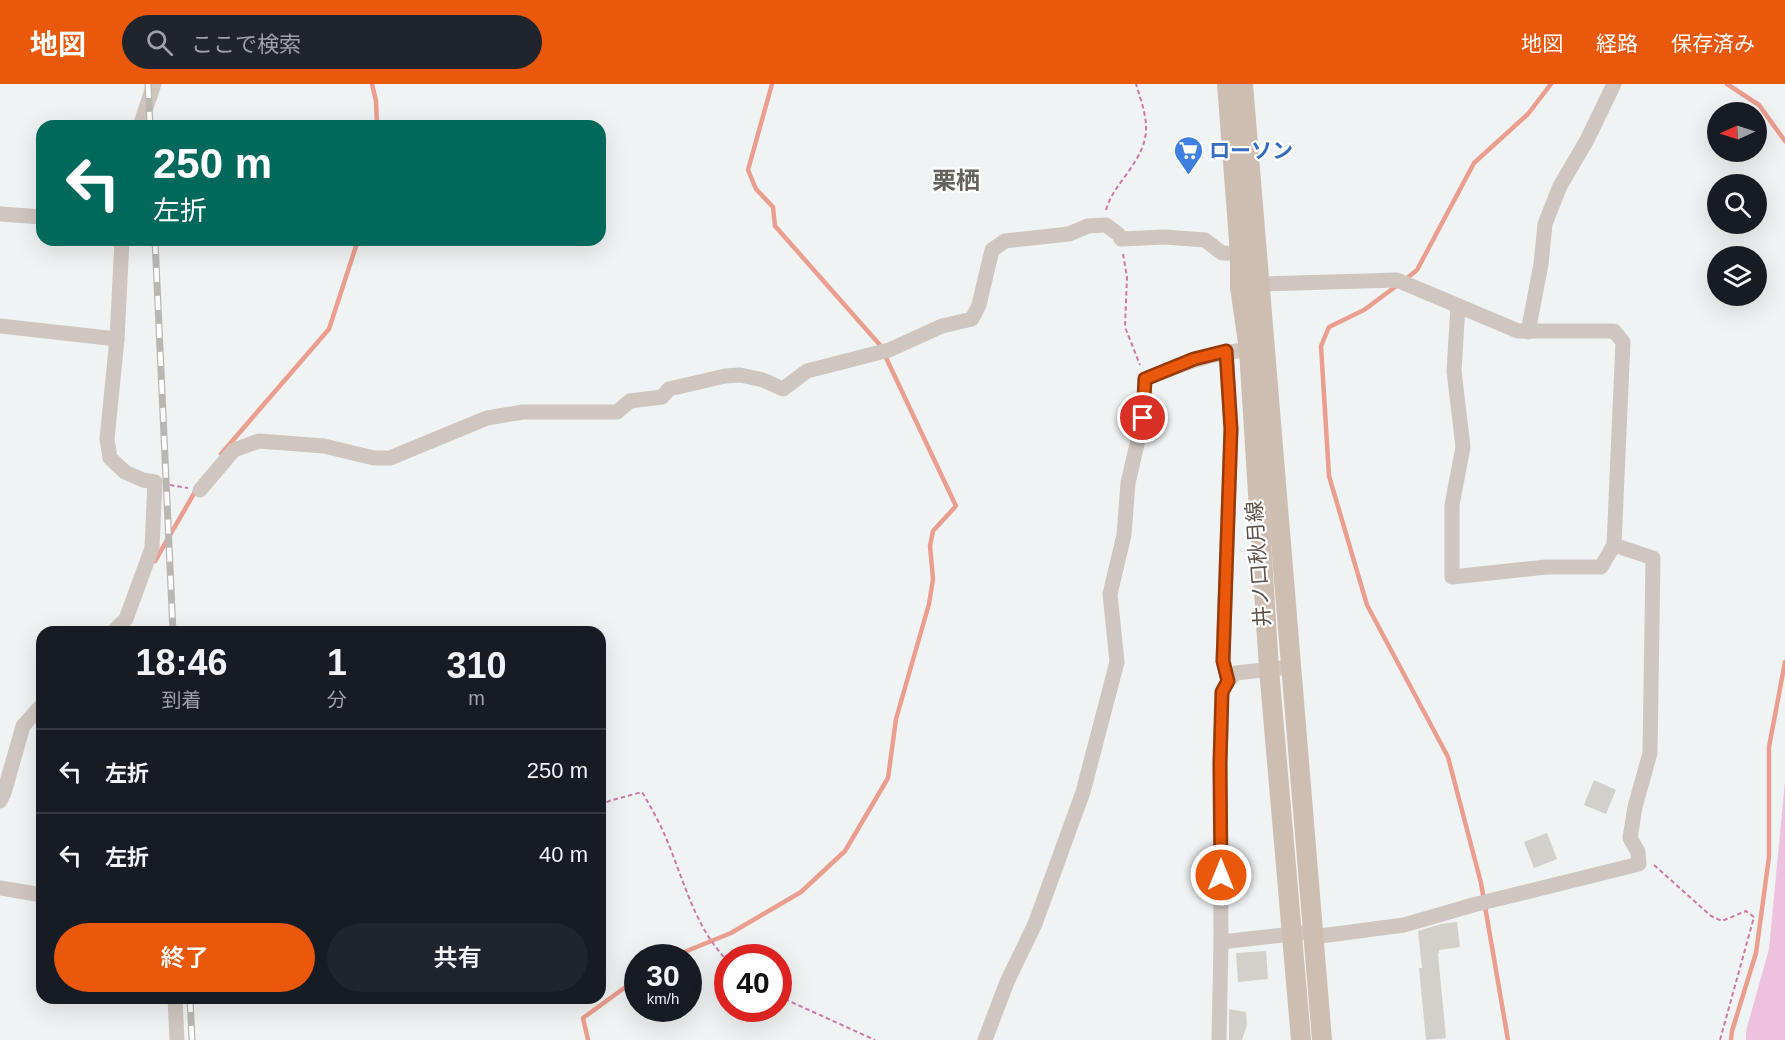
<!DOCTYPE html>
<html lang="ja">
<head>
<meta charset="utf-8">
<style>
  body { margin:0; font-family:Helvetica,"Noto Sans JP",sans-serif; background:#20242c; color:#f1f3f6; height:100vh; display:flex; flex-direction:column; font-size:22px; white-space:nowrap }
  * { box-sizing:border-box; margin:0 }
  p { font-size:20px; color:#9ea1a6 }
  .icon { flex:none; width:33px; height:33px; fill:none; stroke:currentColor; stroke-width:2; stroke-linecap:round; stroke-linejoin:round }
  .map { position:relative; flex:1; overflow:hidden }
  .details { position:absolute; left:36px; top:542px; width:570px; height:378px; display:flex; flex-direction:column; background:#171b24; border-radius:18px; box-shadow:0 6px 24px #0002 }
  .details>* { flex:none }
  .top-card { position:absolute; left:36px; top:36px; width:570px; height:126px; border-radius:18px; box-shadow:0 6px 24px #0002; background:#00695c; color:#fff; overflow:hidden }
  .needle { width:39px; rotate:267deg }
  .tools { position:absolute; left:1707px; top:18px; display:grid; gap:12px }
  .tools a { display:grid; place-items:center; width:60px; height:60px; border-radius:50%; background:#171b24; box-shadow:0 6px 24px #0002; font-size:30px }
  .speed { position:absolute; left:624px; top:860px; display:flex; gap:12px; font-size:30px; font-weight:700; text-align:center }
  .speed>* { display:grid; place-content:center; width:78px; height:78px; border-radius:50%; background:#171b24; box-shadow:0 6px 24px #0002; line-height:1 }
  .speed small { font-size:15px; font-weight:400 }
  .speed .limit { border:9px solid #d22; background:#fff; color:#111 }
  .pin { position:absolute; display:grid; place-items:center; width:51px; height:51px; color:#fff; margin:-26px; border:3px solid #fff; border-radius:50%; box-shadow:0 2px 6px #0007 }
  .me { position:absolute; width:66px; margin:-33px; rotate:0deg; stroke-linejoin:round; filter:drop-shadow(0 0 4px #0008) }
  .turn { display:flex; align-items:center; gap:21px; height:126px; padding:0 18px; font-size:27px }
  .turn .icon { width:78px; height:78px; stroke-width:2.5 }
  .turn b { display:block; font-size:42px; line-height:51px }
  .eta { display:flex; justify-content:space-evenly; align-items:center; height:102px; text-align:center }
  .eta b { font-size:36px; font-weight:600; line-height:42px }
  .button { display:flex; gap:12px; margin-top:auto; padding:12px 18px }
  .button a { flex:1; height:69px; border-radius:36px; background:#ea580c; color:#fff; font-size:24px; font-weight:600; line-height:69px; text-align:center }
  .button a+a { background:#20242c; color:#f1f3f6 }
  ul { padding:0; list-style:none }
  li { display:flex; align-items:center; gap:18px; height:84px; padding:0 18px; border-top:2px solid #363941 }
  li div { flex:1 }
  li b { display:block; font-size:22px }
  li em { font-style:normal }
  header { display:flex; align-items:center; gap:36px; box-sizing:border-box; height:84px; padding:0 30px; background:#ea580c; color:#fff }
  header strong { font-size:28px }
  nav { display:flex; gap:33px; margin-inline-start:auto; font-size:21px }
  .search { width:420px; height:54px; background:#20242c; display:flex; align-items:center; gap:15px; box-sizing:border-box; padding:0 21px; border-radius:33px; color:#9ea1a6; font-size:22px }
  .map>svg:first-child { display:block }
</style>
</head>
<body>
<header>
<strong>地図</strong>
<div class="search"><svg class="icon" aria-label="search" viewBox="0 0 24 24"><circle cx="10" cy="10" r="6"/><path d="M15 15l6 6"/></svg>ここで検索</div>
<nav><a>地図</a><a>経路</a><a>保存済み</a></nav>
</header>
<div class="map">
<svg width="1785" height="956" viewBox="0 0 1785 956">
  <rect width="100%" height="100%" fill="#f0f3f3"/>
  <path fill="#eec1df" d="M1785 697V956H1746V947L1769 865Z"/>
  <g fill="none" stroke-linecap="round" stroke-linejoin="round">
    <g stroke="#ea9e8f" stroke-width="4.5">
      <path d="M372 0 376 17 377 42"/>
      <path d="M1727 0 1759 21 1785 57"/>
      <path d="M1406 195 1417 186 1474 79 1528 30 1551 0"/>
      <path d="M1399 200 1364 226 1329 243 1321 262 1329 392 1367 521 1448 673 1481 799 1508 956"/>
      <path d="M221 370 329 245 358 156"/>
      <path d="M155 477 196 406"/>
      <path d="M672 873 731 849 801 808 845 767 888 694 896 635 929 520 933 495 930 462 933 447 956 422 880 261 775 142 773 123 756 105 748 86 772 0"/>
      <path d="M588 956 583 934 638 894"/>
      <path d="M1731 956 1732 947 1756 869 1769 773V663L1785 578"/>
    </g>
  </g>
  <g fill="#d3cfca">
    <path d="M1594 696 1616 706 1606 730 1584 721Z"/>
    <path d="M1547 749 1557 775 1534 784 1524 758Z"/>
    <path d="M1457 838 1460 863 1439 866V869L1438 870 1446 954 1426 956 1419 884H1422L1418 847 1441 840Z"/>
    <path d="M1266 867 1268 895 1238 898 1236 869Z"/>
    <path d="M1229 925 1246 928 1247 941 1242 956H1229Z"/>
  </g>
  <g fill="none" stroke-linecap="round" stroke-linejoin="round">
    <g stroke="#cb7aa5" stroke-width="2" stroke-dasharray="4.5 3" stroke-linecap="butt">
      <path d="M1106 126C1110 112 1118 102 1126 91 1153 54 1149 41 1136 0"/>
      <path d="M1123 170 1127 193 1125 243 1140 281"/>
      <path d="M170 401 188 404"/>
      <path d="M600 722 609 717 642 708C649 720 656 732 662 745 682 788 693 843 728 877"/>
      <path d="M1654 781 1711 832 1722 837 1746 827 1754 833 1720 956"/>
      <path d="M778 912 875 956"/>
    </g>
    <g stroke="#cfc6bf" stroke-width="15">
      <path d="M140 42 154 0"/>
      <path d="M0 130 42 133"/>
      <path d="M1249 202 1260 200 1397 196 1518 247H1614L1623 258 1614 461 1601 483H1546L1452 493V421L1463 363 1454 287 1458 222"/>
      <path d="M0 242 117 255"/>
      <path d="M1528 248 1541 180 1545 140 1560 102 1587 56 1614 0"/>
      <path d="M1226 267 1231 345 1223 577 1228 597"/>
      <path d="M200 406 234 366 259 357 324 362 374 374H390L487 334 523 328H617L630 317 662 313 669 305 725 292 740 291 763 296 783 305 807 287 889 266 942 242 972 235 979 221 992 166 1005 157 1069 150 1088 142 1106 141 1118 150 1121 155 1165 153 1205 156 1222 169 1249 170"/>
      <path d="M113 548 126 535 152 464 155 398 143 396 125 388 110 374 107 355 117 255 122 156"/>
      <path d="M0 717 4 709 23 642 42 621"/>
      <path d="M0 804 42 811"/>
      <path d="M1313 853 1404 841 1473 821 1639 780 1638 768 1630 754 1635 723 1650 669 1653 474 1614 461"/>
      <path d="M1221 858 1301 849"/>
      <path d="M175 914 177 956"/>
      <path d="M985 956 1007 898 1035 840 1083 708 1117 578 1110 510 1124 451 1128 399 1143 334 1145 295C1180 281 1211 268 1249 266"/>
      <path d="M1219 956 1221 858 1220 679 1222 608 1228 597 1236 589 1290 583"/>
    </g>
    <g stroke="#cebeb1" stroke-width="20">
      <path d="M1227 0 1240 170V203L1249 266 1269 585 1301 956"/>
      <path d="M1243 0 1322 956"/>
    </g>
    <defs>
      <g id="rail">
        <path d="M148 0 150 42"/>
        <path d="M155 156 173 548"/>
        <path d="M190 914 192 956"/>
      </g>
    </defs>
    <use href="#rail" stroke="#bab7b3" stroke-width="7"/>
    <use href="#rail" stroke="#fff" stroke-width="4.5" stroke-dasharray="14" stroke-linecap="butt"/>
  </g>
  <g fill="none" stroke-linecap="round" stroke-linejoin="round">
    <defs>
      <path id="route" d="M1143 334 1145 295 1194 275 1226 267 1231 345 1223 577 1228 597 1222 608 1220 679 1221 791"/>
    </defs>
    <use href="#route" stroke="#983908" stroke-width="15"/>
    <use href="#route" stroke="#ea580c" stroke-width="10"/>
  </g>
  <defs>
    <symbol id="supermarket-pin" viewBox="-11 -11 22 30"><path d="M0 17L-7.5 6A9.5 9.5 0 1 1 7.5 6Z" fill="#3f7fe0" stroke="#fff"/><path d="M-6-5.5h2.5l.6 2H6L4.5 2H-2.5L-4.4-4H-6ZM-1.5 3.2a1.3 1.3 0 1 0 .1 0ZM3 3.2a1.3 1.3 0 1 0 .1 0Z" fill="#fff"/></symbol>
  </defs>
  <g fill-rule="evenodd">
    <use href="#supermarket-pin" x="1172" y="50" width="33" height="45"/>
  </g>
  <g text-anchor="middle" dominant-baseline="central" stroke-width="4.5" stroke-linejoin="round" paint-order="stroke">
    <g font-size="21" font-weight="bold" fill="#366cbe" stroke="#fff" text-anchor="start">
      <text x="1209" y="66">ローソン</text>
    </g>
    <g font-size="21" fill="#5d5249" stroke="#fff">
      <text transform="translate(1258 480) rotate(-94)">井ノ口秋月線</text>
    </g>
    <g font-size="24" font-weight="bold" fill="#65615d" stroke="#fff">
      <text x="956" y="96">栗栖</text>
    </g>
  </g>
</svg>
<div class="tools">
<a><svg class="needle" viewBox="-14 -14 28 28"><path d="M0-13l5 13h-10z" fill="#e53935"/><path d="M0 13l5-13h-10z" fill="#9ea1a6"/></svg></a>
<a><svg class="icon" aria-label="search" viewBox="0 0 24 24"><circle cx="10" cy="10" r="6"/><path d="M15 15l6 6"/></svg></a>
<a><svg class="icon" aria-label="layers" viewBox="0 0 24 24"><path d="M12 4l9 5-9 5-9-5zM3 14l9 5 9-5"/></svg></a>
</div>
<div class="speed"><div>30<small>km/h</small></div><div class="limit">40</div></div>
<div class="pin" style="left:1143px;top:334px;background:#d93025"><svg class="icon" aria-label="arrive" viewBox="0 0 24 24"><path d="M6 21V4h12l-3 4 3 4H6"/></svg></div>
<svg class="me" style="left:1221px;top:791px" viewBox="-20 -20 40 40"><circle r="17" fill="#ea580c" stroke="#fff" stroke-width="3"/><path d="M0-11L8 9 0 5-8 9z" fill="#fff"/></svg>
<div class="top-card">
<div class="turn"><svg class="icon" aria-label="left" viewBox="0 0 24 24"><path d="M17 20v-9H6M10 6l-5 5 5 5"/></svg><div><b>250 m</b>左折</div></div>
</div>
<section class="details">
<div class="eta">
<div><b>18:46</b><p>到着</p></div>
<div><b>1</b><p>分</p></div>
<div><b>310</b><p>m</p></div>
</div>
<ul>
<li><svg class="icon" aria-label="left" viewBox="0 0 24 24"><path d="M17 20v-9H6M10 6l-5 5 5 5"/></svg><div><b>左折</b></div><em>250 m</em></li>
<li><svg class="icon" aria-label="left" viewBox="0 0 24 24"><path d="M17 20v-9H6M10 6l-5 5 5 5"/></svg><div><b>左折</b></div><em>40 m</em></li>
</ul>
<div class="button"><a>終了</a><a>共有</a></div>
</section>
</div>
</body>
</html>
